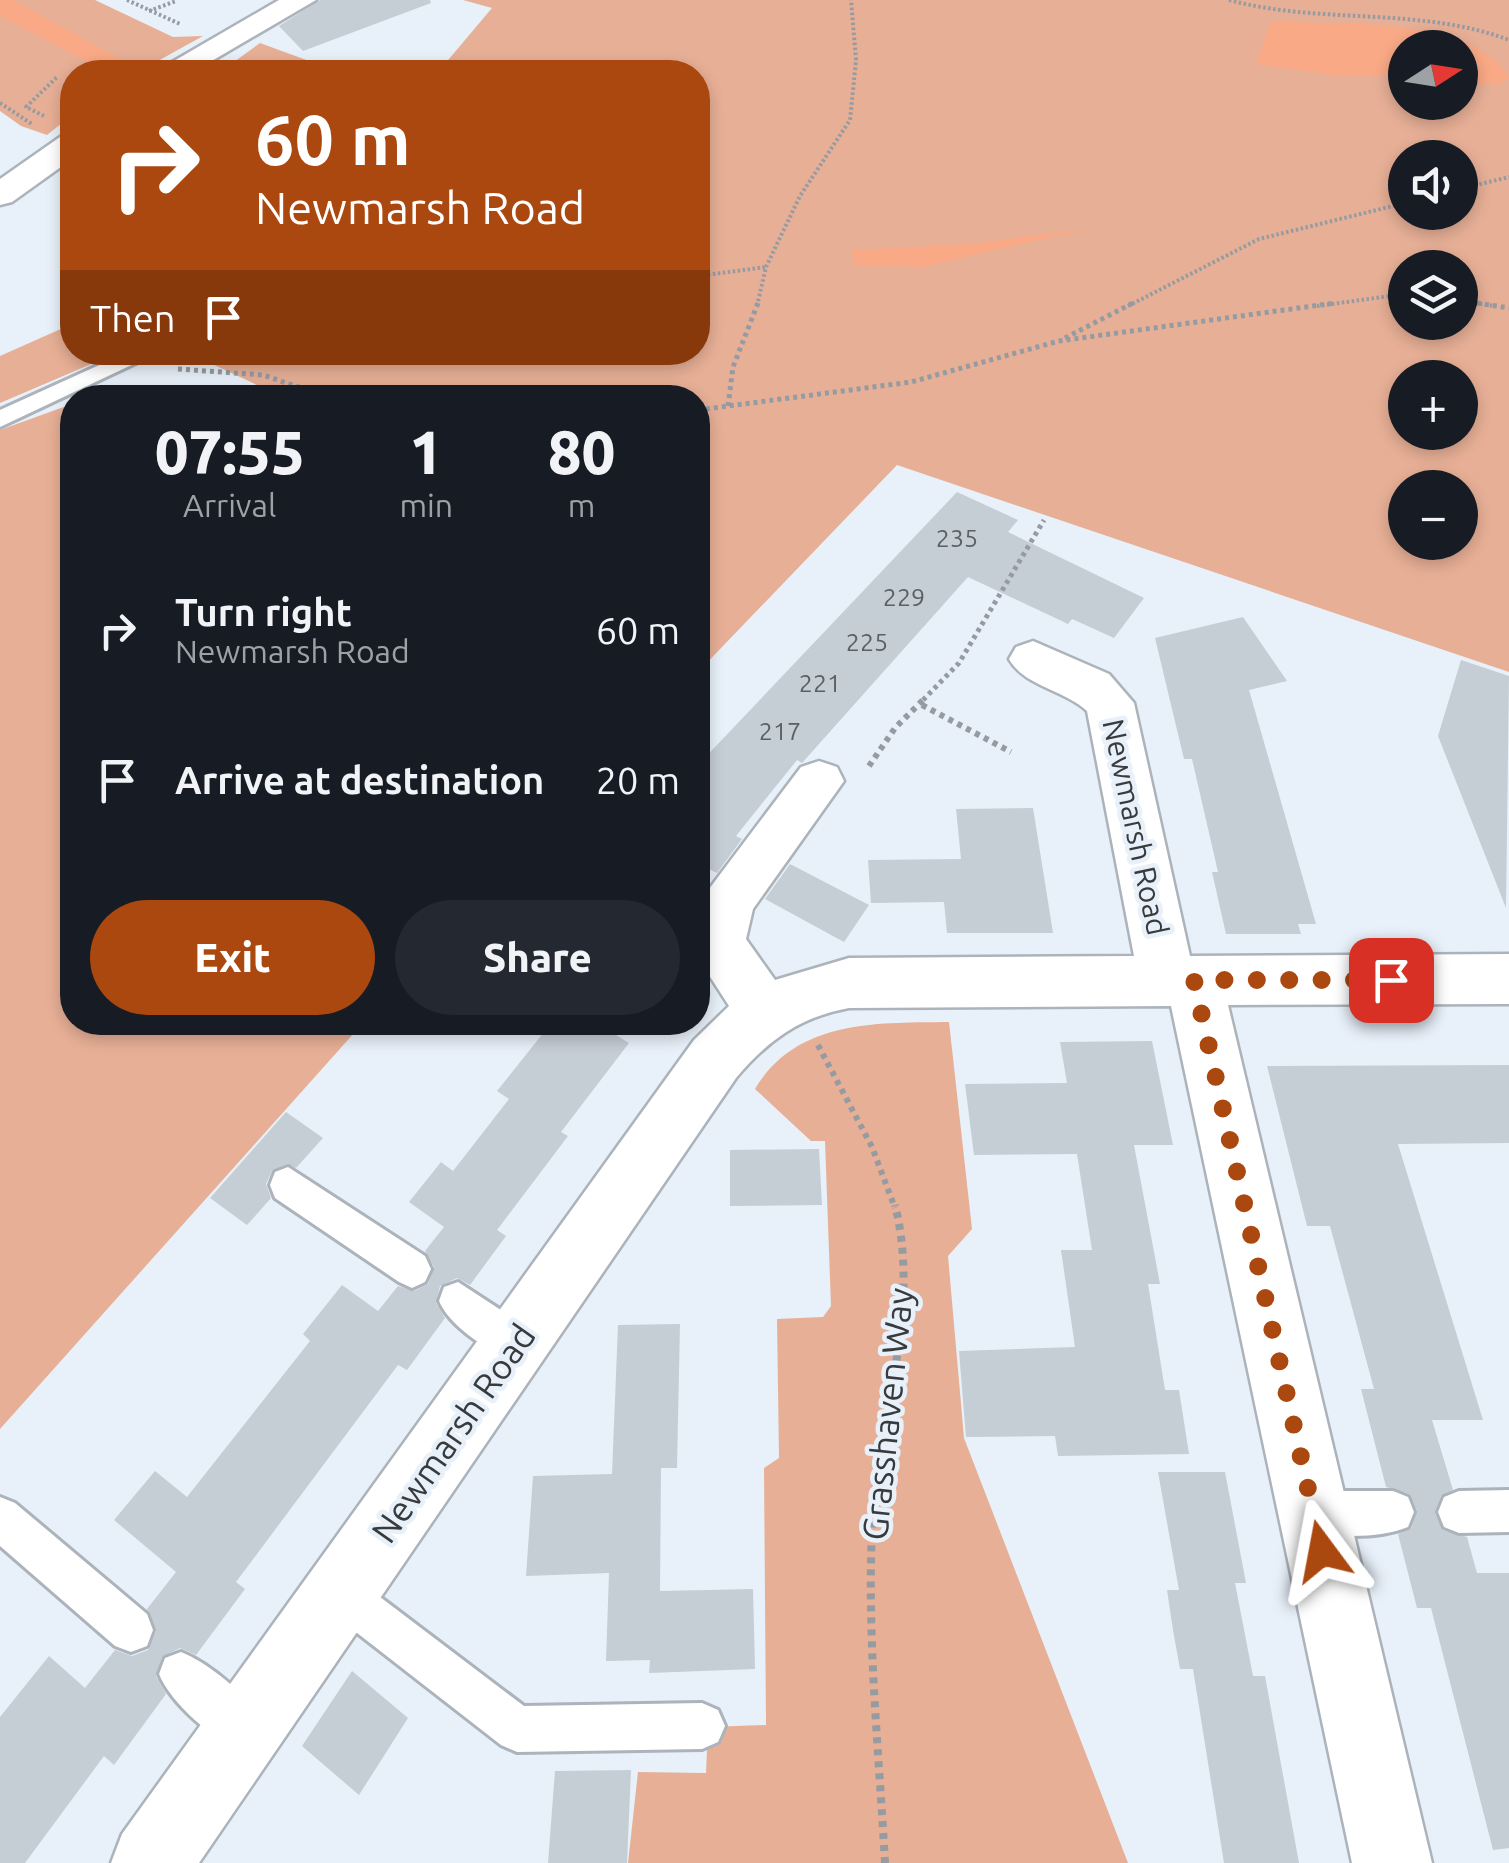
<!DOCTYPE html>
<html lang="en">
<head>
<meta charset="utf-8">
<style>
  body { margin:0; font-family:Ubuntu,sans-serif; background:#242831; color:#f1f3f6; height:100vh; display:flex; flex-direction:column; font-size:38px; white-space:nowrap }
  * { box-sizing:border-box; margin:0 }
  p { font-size:32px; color:#9ea1a6 }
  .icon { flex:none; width:55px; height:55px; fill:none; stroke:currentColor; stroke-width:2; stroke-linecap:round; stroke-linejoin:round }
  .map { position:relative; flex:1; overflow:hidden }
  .sheet { position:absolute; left:60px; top:385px; width:650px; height:650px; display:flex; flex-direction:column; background:#171b24; border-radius:40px; box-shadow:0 5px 15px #0003 }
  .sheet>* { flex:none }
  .hud { position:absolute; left:60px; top:60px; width:650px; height:305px; border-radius:40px; box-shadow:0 5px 15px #0003; background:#ab480f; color:#fff; overflow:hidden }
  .needle { width:65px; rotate:78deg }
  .tools { position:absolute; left:1388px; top:30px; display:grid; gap:20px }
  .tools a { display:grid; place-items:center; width:90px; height:90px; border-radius:50%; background:#171b24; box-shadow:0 5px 15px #0003; font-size:50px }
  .pin { position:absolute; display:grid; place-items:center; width:85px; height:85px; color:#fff; margin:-42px; border-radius:20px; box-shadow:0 5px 15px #0006 }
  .me { position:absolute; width:110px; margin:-55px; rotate:347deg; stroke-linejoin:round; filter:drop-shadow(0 0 8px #0008) }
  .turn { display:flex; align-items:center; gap:35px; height:210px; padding:0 30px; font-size:45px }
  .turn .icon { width:130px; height:130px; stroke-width:2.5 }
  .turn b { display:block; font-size:70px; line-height:85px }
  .then { display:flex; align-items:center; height:95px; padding:0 30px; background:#0003; gap:20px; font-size:38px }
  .eta { display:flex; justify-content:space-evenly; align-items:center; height:170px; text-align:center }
  .eta b { font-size:60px; font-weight:800; line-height:70px }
  .button { display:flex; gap:20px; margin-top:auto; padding:20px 30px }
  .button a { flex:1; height:115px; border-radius:60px; background:#ab480f; color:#fff; font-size:40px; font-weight:800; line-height:115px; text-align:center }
  .button a+a { background:#242831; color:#f1f3f6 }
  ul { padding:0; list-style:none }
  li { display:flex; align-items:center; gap:30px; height:150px; padding:0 30px }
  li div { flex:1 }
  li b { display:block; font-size:38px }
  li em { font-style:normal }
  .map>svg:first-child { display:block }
</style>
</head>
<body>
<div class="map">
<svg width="1509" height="1863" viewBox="0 0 1509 1863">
  <rect width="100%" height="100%" fill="#e8f0f9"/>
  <g fill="#e7af96" fill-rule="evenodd">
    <path d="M0 0H95L173 37 203 36 138 72H72V115L47 135 21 126 0 111Z"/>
    <path d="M463 0H1509V672L897 465 698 672V398H94L127 388 259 386 189 353 698 352V72H438L492 8ZM1405 48H1460V102H1405ZM1405 158H1460V212H1405ZM1405 268H1460V322H1405ZM1405 378H1460V432H1405ZM1405 488H1460V542H1405Z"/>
    <path d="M260 43 339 72H220Z"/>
    <path d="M72 324V352L117 353 0 403V356Z"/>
    <path d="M72 404V1022L363 1023 0 1429V430Z"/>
    <path d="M949 1022 972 1229 948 1256 964 1438 1128 1863H628L638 1772 706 1773 708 1727 766 1725 764 1468 779 1458 777 1319 823 1317 831 1306 825 1141H811L755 1089C797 1019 877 1023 949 1022Z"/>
  </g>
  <g fill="#f9a986">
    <path d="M0 0H13L137 68 154 72H107L0 16Z"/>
    <path d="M1271 21C1337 26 1471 15 1509 77L1499 85 1460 81V48H1405V75H1334L1256 64Z"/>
    <path d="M1090 228 923 267 854 265 852 250 972 244Z"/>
  </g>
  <g fill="#c5cdd5">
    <path d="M320 0H430L431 3 303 51 279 26Z"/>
    <path d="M957 492 1018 520 1008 532 1144 598 1114 638 1072 619 1068 624 968 577 802 763 797 760 736 836 742 839 717 873 709 869 698 883V765Z"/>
    <path d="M1243 617 1287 681 1249 690 1316 924H1298L1301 934H1226L1212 872H1218L1192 759H1184L1155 638Z"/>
    <path d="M1461 660 1509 676 1506 908 1438 736Z"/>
    <path d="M1033 808 1053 933H947L944 902 871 903 868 860 961 859 956 809Z"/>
    <path d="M790 864 869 905 844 942 765 899Z"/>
    <path d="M552 1022H595L629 1043 561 1132 568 1136 497 1230 506 1236 470 1285 457 1278 440 1286 436 1303 445 1318 407 1370 398 1365 236 1582 245 1589 196 1655 180 1648 162 1657 156 1676 166 1694 114 1765 104 1756 25 1863H0V1717L49 1656 85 1688 115 1650 132 1656 148 1650 156 1631 147 1609 176 1572 114 1520 155 1471 187 1497 310 1341 303 1334 342 1285 378 1311 398 1286 414 1291 428 1284 434 1267 425 1251 444 1227 409 1202 441 1162 453 1171 509 1099 497 1091Z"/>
    <path d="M1152 1041 1173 1145H1134L1160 1284H1148L1165 1390H1179L1189 1454 1058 1456 1055 1436 966 1437 959 1351 1075 1347 1061 1250H1092L1077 1154 974 1155 965 1084 1067 1083 1060 1042Z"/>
    <path d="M1509 1065V1143L1398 1144 1483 1420H1432L1453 1490 1441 1496 1435 1513 1443 1530 1467 1537 1477 1573H1509V1848L1493 1850 1431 1608H1417L1398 1534 1411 1528 1417 1511 1409 1494 1386 1487 1361 1389H1374L1330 1226H1307L1267 1066Z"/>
    <path d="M286 1112 323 1138 296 1168 287 1164 272 1171 266 1184 271 1198 247 1225 210 1198Z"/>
    <path d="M819 1149 822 1205 730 1206V1150Z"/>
    <path d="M680 1324 677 1468H661L660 1591 753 1589 755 1669 649 1673 650 1660 606 1661 609 1573 526 1576 533 1476 612 1474 618 1325Z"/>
    <path d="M1158 1472H1225L1246 1583H1235L1253 1676H1265L1299 1863H1224L1193 1669H1180L1173 1630 1167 1590H1179Z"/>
    <path d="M352 1671 408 1718 359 1795 302 1746Z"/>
    <path d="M631 1770 627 1863H548L555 1771Z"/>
  </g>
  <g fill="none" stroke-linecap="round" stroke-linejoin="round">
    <defs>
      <g id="service">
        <path d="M128 352H159L0 427V410Z"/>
        <path d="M288 1167 425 1256 431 1269 425 1282 412 1288 399 1282 275 1198 270 1185 275 1172Z"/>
        <path d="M458 1282 530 1329 536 1343 530 1357 516 1363C490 1352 450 1327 439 1301L444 1287Z"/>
        <path d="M1509 1490V1532L1459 1533 1444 1527 1438 1512 1444 1497 1459 1491Z"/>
        <path d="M1313 1491H1393L1408 1497 1414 1512 1408 1527C1379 1539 1327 1539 1298 1527L1292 1512 1298 1497Z"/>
        <path d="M0 1497 15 1503 147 1614 153 1630 147 1646 131 1652 115 1646 0 1546Z"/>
        <path d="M340 1571 355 1578 524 1706 702 1703 718 1710 725 1726 718 1742 702 1749 517 1752 501 1745 325 1608 318 1593 325 1578Z"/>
        <path d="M181 1652C211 1664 254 1700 267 1730L260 1746 244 1753C214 1740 171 1704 159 1674L165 1658Z"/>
      </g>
      <g id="minor">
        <path d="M279 0H316L193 72H155Z"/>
        <path d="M72 134V159L12 202 0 205V179L60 137Z"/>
        <path d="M1033 641 1109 674 1134 703 1190 956 1509 954V1004L1228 1005 1432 1863H1352L1171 1006 849 1008C800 1017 768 1040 736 1078L199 1863H111L122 1834 694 1040 729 1006 698 958 700 901 801 767 819 761 837 767 844 781 753 909 746 939 775 980 849 958 1134 956 1087 711C1065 690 1024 686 1009 659L1016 647Z"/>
      </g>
    </defs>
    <use href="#service" stroke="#acb3bb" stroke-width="6"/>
    <use href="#minor" stroke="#acb3bb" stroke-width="5"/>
    <g stroke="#969ba2" stroke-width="4" stroke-dasharray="2.5 2.5" stroke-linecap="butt">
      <path d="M127 0 180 24"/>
      <path d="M1229 0C1321 25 1419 6 1509 40"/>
      <path d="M149 11 176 1"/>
      <path d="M0 103 32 124"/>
      <path d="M44 116 26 107 57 77"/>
      <path d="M1460 189 1509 177"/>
      <path d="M698 276 766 267"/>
      <path d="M1460 301 1495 306"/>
      <path d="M757 306 766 267 800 196 850 120 856 60 851 0"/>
      <path d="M1128 306 1259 239 1405 203"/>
      <path d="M1317 306 1405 294"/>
    </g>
    <g stroke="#969ba2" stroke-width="5" stroke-dasharray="4 4" stroke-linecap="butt">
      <path d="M1477 303 1509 308"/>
      <path d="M1065 338 1133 303"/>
      <path d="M178 369 263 375 331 398"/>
      <path d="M728 406 733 367 758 303"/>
      <path d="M698 410 911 382 1059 341 1335 303"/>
      <path d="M923 700 959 663 1044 520"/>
    </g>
    <g stroke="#969ba2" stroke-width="6" stroke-dasharray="5 5" stroke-linecap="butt">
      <path d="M922 705 1011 752"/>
      <path d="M869 766 895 728 926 697"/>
      <path d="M818 1045 872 1147 895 1208"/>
    </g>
    <path stroke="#969ba2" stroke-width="8" stroke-dasharray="6 6" stroke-linecap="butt" d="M885 1863C879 1752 867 1640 872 1529 877 1421 922 1312 895 1205"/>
    <use href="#service" fill="#fff" fill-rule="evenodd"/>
    <use href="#minor" fill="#fff" fill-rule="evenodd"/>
  </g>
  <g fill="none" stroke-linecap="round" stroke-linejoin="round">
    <path stroke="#ab480f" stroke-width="18" stroke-dasharray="0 32.4" d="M1322 1551 1194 980H1391"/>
  </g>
  <g text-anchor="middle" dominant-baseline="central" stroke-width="9" stroke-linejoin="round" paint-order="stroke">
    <g font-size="25" fill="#5b6064">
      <text x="957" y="538">235</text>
      <text x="904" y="597">229</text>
      <text x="867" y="642">225</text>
      <text x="820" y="683">221</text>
      <text x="780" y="731">217</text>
    </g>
    <g font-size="30" fill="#383b3e" stroke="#e8f0f9">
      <text transform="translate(1136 827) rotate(78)">Newmarsh Road</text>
    </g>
    <g font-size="35" fill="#383b3e" stroke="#e8f0f9">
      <text transform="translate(887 1414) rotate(-84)">Grasshaven Way</text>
      <text transform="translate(453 1433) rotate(-55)">Newmarsh Road</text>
    </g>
  </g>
</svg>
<div class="tools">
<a><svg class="needle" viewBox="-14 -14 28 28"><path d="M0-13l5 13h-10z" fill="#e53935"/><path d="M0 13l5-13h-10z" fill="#9ea1a6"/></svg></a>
<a><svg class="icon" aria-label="sound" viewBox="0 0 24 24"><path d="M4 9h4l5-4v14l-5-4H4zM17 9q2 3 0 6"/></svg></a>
<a><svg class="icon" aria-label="layers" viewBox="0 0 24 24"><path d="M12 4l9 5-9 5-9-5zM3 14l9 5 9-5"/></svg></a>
<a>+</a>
<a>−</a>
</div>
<div class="pin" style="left:1391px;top:980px;background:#d93025"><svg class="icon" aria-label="arrive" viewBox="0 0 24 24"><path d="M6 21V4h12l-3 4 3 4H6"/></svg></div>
<svg class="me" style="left:1322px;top:1551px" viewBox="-20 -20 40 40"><path d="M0-17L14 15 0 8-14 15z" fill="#ab480f" stroke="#fff" stroke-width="4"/></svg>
<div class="hud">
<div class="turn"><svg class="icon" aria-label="right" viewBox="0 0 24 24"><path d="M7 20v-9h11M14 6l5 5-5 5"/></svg><div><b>60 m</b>Newmarsh Road</div></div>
<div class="then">Then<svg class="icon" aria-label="arrive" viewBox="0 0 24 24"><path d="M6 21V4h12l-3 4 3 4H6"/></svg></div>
</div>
<section class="sheet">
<div class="eta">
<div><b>07:55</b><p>Arrival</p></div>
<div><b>1</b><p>min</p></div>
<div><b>80</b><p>m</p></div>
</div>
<ul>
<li><svg class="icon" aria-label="right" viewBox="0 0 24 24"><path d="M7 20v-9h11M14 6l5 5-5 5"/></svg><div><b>Turn right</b><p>Newmarsh Road</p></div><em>60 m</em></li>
<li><svg class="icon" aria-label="arrive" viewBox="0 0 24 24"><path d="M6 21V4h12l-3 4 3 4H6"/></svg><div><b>Arrive at destination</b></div><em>20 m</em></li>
</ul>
<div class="button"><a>Exit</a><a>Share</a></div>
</section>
</div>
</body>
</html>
